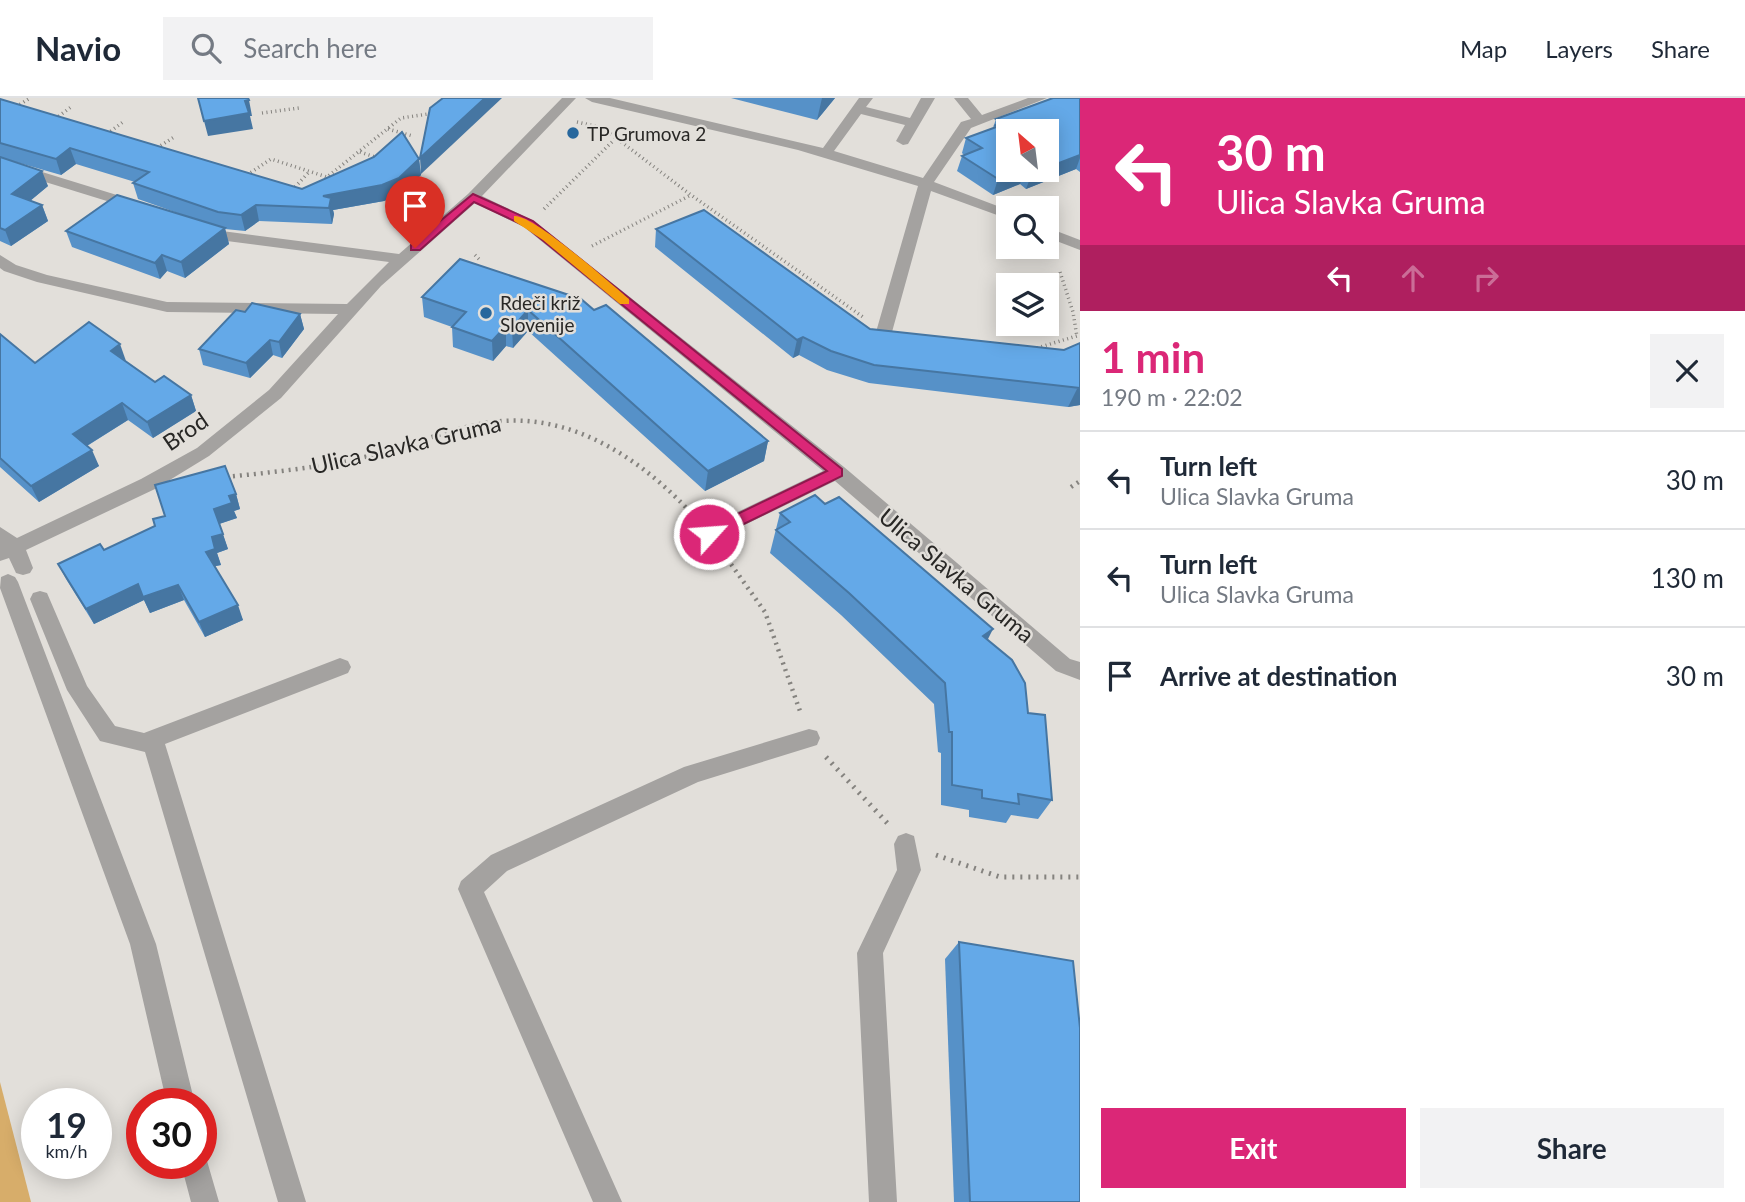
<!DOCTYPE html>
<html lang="en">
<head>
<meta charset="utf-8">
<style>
  body { margin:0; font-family:Lato,sans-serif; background:#f2f2f3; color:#1f2937; height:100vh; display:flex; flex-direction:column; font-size:26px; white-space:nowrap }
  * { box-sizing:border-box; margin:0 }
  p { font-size:23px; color:#747a83 }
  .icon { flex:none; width:38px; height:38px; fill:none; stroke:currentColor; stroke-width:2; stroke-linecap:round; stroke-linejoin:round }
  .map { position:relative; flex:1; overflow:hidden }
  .sheet { display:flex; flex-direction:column; background:#fff; width:665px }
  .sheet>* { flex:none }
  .hud { background:#db2777; color:#fff; overflow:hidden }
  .needle { width:46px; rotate:332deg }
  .fabs { position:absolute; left:996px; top:21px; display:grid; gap:14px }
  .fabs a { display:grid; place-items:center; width:63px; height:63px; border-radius:0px; background:#fff; box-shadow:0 4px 18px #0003; font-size:35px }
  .speed { position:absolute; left:21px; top:990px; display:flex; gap:14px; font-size:35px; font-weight:700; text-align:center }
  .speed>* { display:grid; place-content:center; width:91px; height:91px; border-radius:50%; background:#fff; box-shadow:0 4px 18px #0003; line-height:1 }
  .speed small { font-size:18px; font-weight:400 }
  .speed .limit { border:10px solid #d22; background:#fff; color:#111 }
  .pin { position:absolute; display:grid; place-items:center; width:60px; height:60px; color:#fff; margin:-72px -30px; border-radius:50% 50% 50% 0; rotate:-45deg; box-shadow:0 0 7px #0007 }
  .pin .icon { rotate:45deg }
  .me { position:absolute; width:77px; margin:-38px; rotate:64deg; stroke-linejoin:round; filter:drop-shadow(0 0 5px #0008) }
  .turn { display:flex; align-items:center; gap:24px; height:147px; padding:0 21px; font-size:32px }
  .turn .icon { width:91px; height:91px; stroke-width:2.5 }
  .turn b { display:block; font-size:49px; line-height:60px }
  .lanes { display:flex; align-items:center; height:66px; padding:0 21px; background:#0003; justify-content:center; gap:35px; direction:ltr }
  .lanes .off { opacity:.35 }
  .round { display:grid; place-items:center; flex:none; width:74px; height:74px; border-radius:0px; background:#f2f2f3 }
  .summary { display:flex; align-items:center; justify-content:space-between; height:119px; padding:0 21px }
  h1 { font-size:42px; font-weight:700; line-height:52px; color:#db2777 }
  .action { display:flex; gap:14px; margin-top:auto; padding:14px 21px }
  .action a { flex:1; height:80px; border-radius:0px; background:#db2777; color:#fff; font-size:28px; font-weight:700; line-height:80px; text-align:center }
  .action a+a { background:#f2f2f3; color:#1f2937 }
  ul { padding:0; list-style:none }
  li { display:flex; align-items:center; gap:21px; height:98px; padding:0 21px; border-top:2px solid #e0e1e3 }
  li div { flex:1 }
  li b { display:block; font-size:26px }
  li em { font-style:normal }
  header { display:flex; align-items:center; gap:42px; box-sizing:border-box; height:98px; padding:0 35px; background:#fff; border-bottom:2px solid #e0e1e3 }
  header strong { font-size:33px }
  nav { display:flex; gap:38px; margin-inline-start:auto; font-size:24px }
  .search { width:490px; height:63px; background:#f2f2f3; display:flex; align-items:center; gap:18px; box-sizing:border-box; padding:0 24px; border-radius:0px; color:#747a83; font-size:26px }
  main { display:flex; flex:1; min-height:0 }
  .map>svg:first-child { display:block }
</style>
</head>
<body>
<header>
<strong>Navio</strong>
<div class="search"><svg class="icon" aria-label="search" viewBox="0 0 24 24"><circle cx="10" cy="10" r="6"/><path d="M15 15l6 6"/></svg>Search here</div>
<nav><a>Map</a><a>Layers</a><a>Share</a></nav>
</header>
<main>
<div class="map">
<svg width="1080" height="1104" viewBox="0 0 1080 1104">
  <rect width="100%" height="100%" fill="#e2dfda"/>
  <path fill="#d7ad6a" d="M0 984 31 1104H0Z"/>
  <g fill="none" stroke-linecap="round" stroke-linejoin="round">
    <g stroke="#85837f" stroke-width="3.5" stroke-dasharray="1 3.5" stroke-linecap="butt">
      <path d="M16 9 30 0"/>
      <path d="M262 15 299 10"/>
      <path d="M55 21 71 9"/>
      <path d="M577 24 603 30 691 97 863 219"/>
      <path d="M388 31 413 38"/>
      <path d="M107 36 123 24"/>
      <path d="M157 50 174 39"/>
      <path d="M360 54 378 60"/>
      <path d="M247 77 271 61 327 79 401 20 428 16"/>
      <path d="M295 89 310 73"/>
      <path d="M544 111 616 40"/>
      <path d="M592 148 691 97"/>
      <path d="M475 157 479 161"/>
      <path d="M1060 174 1073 214 1077 239"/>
      <path d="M1037 250 1080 237"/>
    </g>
    <g stroke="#85837f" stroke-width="4.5" stroke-dasharray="2 5" stroke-linecap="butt">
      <path d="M226 379C275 374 325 369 373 357 409 348 444 333 480 326 565 309 639 358 694 418"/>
      <path d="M1071 389 1080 383"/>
      <path d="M723 455 765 514 801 616"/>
    </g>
    <g stroke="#85837f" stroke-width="5" stroke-dasharray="2 6" stroke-linecap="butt">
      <path d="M826 659 889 727"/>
      <path d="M936 757 1000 779H1080"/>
    </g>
    <g fill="#a4a2a0" fill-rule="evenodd">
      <path d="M562 0H576L482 98 534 123 844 369 1070 561 1080 564V582L1056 573 835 383 716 441H702L699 436 702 431 823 373 524 129 475 105 381 188 281 300 209 358 155 391 26 452 33 470 30 475 23 477 16 475 9 460 0 463V429L17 440 141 381 197 350 269 292 338 216 167 214 37 184 4 173 0 170V157L16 167 47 177 167 204 347 206 389 164 219 142 193 130 201 125 222 133 399 156 468 96Z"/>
      <path d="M585 0H610L823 50 859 0H873L866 9 910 20 921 0H935L908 46 903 47 896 43 905 27 861 16 834 53 923 80 961 24 971 21 954 0H968L982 17 1028 0H1047L971 30 934 84 1008 112V121L931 93 892 234 884 239 876 234 918 88 798 52 592 4Z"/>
      <path d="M0 61 146 106 148 109 141 113 136 112 0 70Z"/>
      <path d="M1046 129 1080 142V152L1046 139Z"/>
      <path d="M8 476 15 479 18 484 156 846 195 1006H167L130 846 0 490 1 479Z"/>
      <path d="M40 493 47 495 87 588 115 628 144 635 340 560 348 563 351 569 348 575 165 646 306 1104H278L145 654 100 643 67 592 30 501 33 495Z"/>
      <path d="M809 631 817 633 820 640 817 647 698 684 507 773 484 794 622 1104H593L458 791 461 783 491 757 684 669Z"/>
      <path d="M906 735 914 738 921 772 883 855 897 1104H869L857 855 897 772 894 746 898 738Z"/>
      <path d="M201 1054 205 1056 219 1104H191L181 1066H201Z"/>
    </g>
  </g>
  <g fill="#5691c8" fill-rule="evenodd">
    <path d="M731 0H835L817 22Z"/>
    <path d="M1080 0V74L1076 71 1026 91 1020 86 993 97 957 73 962 58 964 57 962 55 966 40 993 30 996 21ZM1046 33V72H1008Z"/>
    <path d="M0 1 302 91 419 61 421 77 401 96 384 103 333 112 334 116 332 126 259 123 245 133 225 131 229 146 185 180 167 173 160 181 72 149 66 133 189 119 138 101 133 85 135 84 76 66 61 77 9 62 48 88 30 103 42 107 48 123 11 148 0 143Z"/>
    <path d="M656 131 870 231 1064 252 1080 245V307L1068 309 869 285 827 272 799 257 793 260 655 149Z"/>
    <path d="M422 199 594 212 768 343 764 363 705 393 528 233 513 250 506 248 493 263 453 249 452 229 424 219Z"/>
    <path d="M245 214 300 216 304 231 282 260 273 257 250 280 203 267 199 251Z"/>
    <path d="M0 236 35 265 126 263 155 284 191 297 196 313 153 340 128 322 87 348 99 368 39 404 0 369Z"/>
    <path d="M236 396 240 411 234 413 237 420 219 426 228 451 217 455 221 467 215 468 243 522 205 539 184 502 150 515 144 502 94 526 66 481 58 466 104 452Z"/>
    <path d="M780 415 988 542 1028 615 1052 702 1038 721 1011 717 1006 725 969 719V712L941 707V655L938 654 934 606 841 517 770 455Z"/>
    <path d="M959 844 1080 1104H954L945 861Z"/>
  </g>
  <g fill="#4676a2">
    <path d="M485 0H502L421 76 420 60Z"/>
    <path d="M822 0H835L817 22Z"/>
    <path d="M249 2 252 18H250L253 31 208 38 204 23 245 3Z"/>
    <path d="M70 50 76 66 61 77 56 61Z"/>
    <path d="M1080 57V60L1076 71 1026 91 1032 75 1041 72H1046V70Z"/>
    <path d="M419 61 421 77 401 96 384 103 333 112 334 116 332 126 329 110 323 98Z"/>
    <path d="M1023 72H1025L1020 86 993 97 998 81Z"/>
    <path d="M42 73 48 88 19 112 12 96Z"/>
    <path d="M42 107 48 123 11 148 5 132Z"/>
    <path d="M256 107 259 123 245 133 241 117Z"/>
    <path d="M225 130 229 146 185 180 181 164Z"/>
    <path d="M162 157 167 173 160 181 155 165Z"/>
    <path d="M528 212V233L513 250 512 230Z"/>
    <path d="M300 216 304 231 282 260 279 244Z"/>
    <path d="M506 228V248L493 263 492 243Z"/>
    <path d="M803 239 799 257 793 260 797 242Z"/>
    <path d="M270 242 273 257 250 280 246 265Z"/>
    <path d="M120 246 126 263 111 253Z"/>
    <path d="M1080 290V307L1068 309 1077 291Z"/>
    <path d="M191 297 196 313 153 340 147 324Z"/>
    <path d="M122 305 128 322 80 352 73 336Z"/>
    <path d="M768 343 764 363 705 393 708 373Z"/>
    <path d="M92 352 99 368 39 404 31 388Z"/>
    <path d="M236 396 240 411 234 413 237 420 219 426 214 411 229 398Z"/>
    <path d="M223 436 228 451 217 455 221 467 211 469 206 454 212 439Z"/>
    <path d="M138 486 178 487 184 502 150 515 144 502 94 526 86 511Z"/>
    <path d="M238 507 243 522 205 539 199 524Z"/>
    <path d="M993 531 982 553 983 538Z"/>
  </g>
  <g fill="#64a9e8" stroke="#4676a2" stroke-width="2">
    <path d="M198 0H248L249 2 245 3 249 15 204 23Z"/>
    <path d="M443 0H485L420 60 430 10Z"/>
    <path d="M1053 0H1080V57L1046 70V33H1008V72H1023L998 81 962 58 982 50 966 40 999 28 996 27 1002 24 996 21Z"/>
    <path d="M0 1 302 91 374 59 402 34 419 61 399 80 382 87 323 98 331 100 329 110 256 107 241 117 218 114 133 85 149 74 70 50 56 61 0 45Z"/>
    <path d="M0 59 42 73 12 96 42 107 5 132 0 130Z"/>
    <path d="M1027 72H1041L1032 75Z"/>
    <path d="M117 97 225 130 181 164 162 157 155 165 66 133Z"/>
    <path d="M704 112 870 231 1064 252 1080 245V290L874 267 831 253 803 239 797 242 656 131Z"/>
    <path d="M460 161 581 201 594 212 606 207 768 343 708 373 528 212 512 230 506 228 492 243 452 229 466 214 422 199Z"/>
    <path d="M252 205 300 216 279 244 270 242 246 265 199 251 236 212 245 214Z"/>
    <path d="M89 224 120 246 111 253 155 284 164 278 191 297 147 324 122 305 73 336 92 352 31 388 0 360V236L35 265Z"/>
    <path d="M225 368 236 396 229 398 232 405 214 411 223 436 212 439 215 451 206 454 238 507 199 524 178 487 143 499 138 486 86 511 58 466 100 446 104 452 155 428 153 421 165 418 155 387Z"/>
    <path d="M815 397 825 406 839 399 993 531 983 538 1012 562 1025 585 1028 615 1045 617 1052 702 1018 696 1019 706 982 700V692L952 687V634H949L945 585 849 495 776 432 790 424 780 415Z"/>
    <path d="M959 844 1073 863 1080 930V1104H970Z"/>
  </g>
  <path fill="#db2777" stroke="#8e194d" stroke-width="2" d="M473 96 533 123 842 371V378L715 440H704L702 436 704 432 827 373 525 128 474 104 420 152H411V147Z"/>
  <path fill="#f59e0b" d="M514 118C533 116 610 185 629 201V206H620L543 142 514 123Z"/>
  <g fill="#27679d" stroke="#e2dfda" stroke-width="2.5">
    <circle cx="573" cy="35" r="7"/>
    <circle cx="486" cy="215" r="7"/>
  </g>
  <g text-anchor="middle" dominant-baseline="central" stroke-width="5" stroke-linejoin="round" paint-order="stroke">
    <g font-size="19" fill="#282725" stroke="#e2dfda" text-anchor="start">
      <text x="587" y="35">TP Grumova 2</text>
      <text x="500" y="204">Rdeči križ<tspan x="500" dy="22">Slovenije</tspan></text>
    </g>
    <g font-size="23" fill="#282725" stroke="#e2dfda">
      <text transform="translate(185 333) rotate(-34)">Brod</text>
      <text transform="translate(406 346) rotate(-13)">Ulica Slavka Gruma</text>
      <text transform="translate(957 477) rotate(40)">Ulica Slavka Gruma</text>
    </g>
  </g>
</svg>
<div class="fabs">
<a><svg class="needle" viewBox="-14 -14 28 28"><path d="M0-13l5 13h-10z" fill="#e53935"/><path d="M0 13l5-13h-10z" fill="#747a83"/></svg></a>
<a><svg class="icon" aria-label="search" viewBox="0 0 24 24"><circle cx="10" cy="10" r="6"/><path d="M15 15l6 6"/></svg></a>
<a><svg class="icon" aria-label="layers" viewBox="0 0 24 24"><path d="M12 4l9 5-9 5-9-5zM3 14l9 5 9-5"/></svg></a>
</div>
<div class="speed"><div>19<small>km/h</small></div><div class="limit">30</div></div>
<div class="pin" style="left:415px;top:150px;background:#d93025"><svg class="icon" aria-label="arrive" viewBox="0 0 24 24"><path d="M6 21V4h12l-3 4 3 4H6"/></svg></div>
<svg class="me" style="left:709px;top:436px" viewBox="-20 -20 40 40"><circle r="17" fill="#db2777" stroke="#fff" stroke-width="3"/><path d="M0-11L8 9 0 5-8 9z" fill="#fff"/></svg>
</div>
<section class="sheet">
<div class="hud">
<div class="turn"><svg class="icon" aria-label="left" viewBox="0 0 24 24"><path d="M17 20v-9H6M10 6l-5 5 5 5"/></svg><div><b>30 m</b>Ulica Slavka Gruma</div></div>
<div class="lanes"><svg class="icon" aria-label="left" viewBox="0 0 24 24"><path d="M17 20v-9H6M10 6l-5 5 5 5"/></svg><svg class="icon off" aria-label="ahead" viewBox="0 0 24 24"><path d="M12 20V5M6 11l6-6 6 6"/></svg><svg class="icon off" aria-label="right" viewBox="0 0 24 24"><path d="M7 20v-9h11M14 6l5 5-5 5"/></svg></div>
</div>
<div class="summary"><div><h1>1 min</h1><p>190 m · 22:02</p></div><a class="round"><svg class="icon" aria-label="close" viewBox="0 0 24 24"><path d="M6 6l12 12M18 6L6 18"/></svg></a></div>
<ul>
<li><svg class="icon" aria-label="left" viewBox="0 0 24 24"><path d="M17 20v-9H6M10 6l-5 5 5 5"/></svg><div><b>Turn left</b><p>Ulica Slavka Gruma</p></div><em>30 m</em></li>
<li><svg class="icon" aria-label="left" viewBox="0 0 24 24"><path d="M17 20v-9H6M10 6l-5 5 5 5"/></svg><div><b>Turn left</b><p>Ulica Slavka Gruma</p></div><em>130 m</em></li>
<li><svg class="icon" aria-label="arrive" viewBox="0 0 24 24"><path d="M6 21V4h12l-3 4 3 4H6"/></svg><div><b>Arrive at destination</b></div><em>30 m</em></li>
</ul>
<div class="action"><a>Exit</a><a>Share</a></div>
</section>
</main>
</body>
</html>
